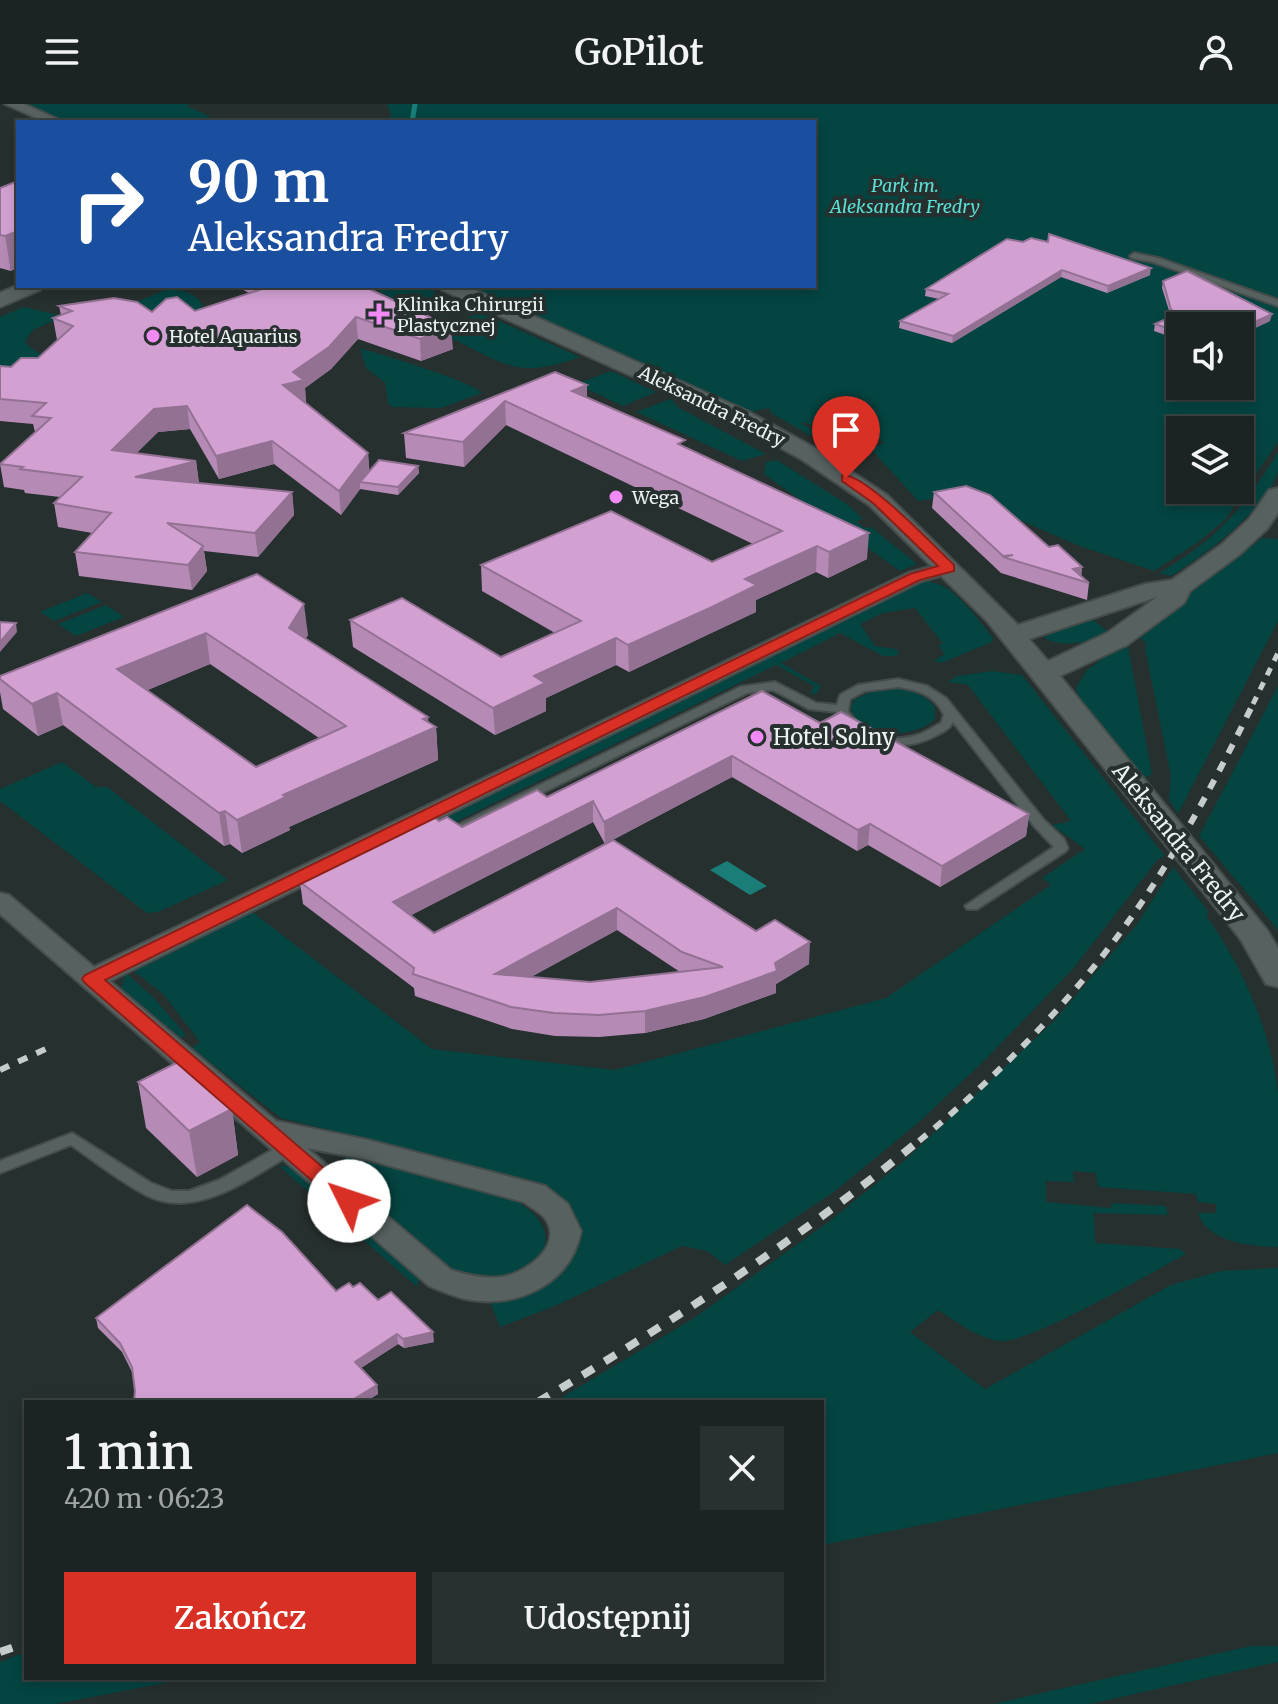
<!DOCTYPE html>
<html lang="pl">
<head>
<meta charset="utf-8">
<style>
  body { margin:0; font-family:Merriweather,serif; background:#293030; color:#f1f3f6; height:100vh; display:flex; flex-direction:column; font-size:30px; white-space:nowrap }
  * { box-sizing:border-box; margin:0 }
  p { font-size:26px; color:#a0a4a6 }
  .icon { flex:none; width:44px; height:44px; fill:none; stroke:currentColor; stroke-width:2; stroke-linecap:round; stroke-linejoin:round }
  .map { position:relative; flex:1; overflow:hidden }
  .drawer { position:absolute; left:24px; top:1296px; width:800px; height:280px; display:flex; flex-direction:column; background:#1c2423; border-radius:0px; box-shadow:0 4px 12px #0003,0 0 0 2px #3a4141 }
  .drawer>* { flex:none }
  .top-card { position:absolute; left:16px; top:16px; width:800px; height:168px; border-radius:0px; box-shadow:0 4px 12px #0003,0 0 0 2px #3a4141; background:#1a4fa0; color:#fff; overflow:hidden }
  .controls { position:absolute; left:1166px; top:208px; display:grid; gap:16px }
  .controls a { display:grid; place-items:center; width:88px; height:88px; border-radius:0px; background:#1c2423; box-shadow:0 4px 12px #0003,0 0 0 2px #3a4141; font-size:40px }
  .pin { position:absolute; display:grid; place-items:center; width:68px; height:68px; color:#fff; margin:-82px -34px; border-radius:50% 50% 50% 0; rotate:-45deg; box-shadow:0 0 8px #0007 }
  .pin .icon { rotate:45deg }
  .me { position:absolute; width:88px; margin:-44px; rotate:311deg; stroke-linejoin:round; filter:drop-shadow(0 0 6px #0008) }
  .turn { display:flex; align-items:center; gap:28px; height:168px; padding:0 40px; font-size:36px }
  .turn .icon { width:104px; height:104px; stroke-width:2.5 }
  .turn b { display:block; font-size:56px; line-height:68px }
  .round { display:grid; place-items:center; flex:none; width:84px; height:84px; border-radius:0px; background:#293030 }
  .summary { display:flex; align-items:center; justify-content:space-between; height:136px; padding:0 40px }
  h1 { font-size:48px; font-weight:600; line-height:60px }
  .primary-button { display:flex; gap:16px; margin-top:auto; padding:16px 40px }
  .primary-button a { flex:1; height:92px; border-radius:0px; background:#d93025; color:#fff; font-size:32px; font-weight:600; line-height:92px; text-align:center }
  .primary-button a+a { background:#293030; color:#f1f3f6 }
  header { display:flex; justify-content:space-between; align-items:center; height:104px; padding:0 40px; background:#1c2423; font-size:36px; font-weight:600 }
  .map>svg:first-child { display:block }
</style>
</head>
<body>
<header><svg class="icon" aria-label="menu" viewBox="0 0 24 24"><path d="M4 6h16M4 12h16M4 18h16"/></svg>GoPilot<svg class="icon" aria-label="person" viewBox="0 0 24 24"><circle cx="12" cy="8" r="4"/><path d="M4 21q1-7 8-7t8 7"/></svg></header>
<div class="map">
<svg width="1278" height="1600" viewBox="0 0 1278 1600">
  <rect width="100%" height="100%" fill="#26302f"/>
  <g fill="#044441" fill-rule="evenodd">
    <path d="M24 0H190L187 2 211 13 194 18H69Z"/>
    <path d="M387 0H1278V338L1224 417 1197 439 1154 467 1077 441 969 394 950 392 918 397 870 344 884 339 856 314 834 315 838 324 828 329 806 319H800L822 330 811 332 771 309 769 304 746 309 461 182H814V18H387L391 11ZM1180 222H1240V282H1180ZM1180 326H1240V386H1180Z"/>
    <path d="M379 182H422L473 205C434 220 415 206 380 188Z"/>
    <path d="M168 185C180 185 198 190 203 202L195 208H142L134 199Z"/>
    <path d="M24 203 58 211 60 214 33 226 25 237 29 243 77 271 0 267V213Z"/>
    <path d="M481 209 580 253C517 276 505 260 449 233L462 228 452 222 453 218Z"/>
    <path d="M360 244C385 252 469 276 482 289L441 304 392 303 388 299 385 279 366 264Z"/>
    <path d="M611 267 656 288 623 302 576 280Z"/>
    <path d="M671 295 679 304 766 350 742 357 636 308Z"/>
    <path d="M1278 348C1278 353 1278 362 1278 367 1268 405 1203 452 1171 472L1159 469C1218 434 1242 406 1278 348Z"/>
    <path d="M777 356 848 401 863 415 857 417 864 424 871 423 917 460 900 467 764 370 766 358Z"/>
    <path d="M1262 434 1278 435V517L1178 710 1169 696 1171 672 1145 545 1146 539 1136 531Z"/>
    <path d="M929 475 932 479C953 479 980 518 993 534L992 538 941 559 933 557 945 550 938 541 943 540 915 504 883 509 860 520 875 542 896 545 899 549 896 552H883L840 529 781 559 821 582 817 589 810 591 814 582 776 561 323 783 309 778Z"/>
    <path d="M87 489 102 498 54 517 40 508Z"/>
    <path d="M106 501 124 513 76 532 58 520Z"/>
    <path d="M1092 515 1111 530C1090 537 1065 545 1044 534L1050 529Z"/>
    <path d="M1124 539 1128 543 1152 670 1143 675 1080 599 1076 584 1087 566Z"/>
    <path d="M992 567 1022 571 1165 752 1158 755 1073 865 984 957 918 1019 835 1087 725 1161 707 1147 682 1142 555 1202 500 1223 490 1198C570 1190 623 1114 527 1076L281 1014 192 944 200 938 164 891 131 865 252 808 432 945 615 966 886 894 1051 781 1042 774 1085 745 1052 721 1071 717 968 581 948 578 957 572Z"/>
    <path d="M1278 582V826L1199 732Z"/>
    <path d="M877 585C898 583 921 585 935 603V615C916 635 853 638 851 602L855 595Z"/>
    <path d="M62 658 96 683H107L228 776 158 808 147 809 0 697V685Z"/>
    <path d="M1173 763 1208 807 1207 813C1243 863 1271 927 1278 989 1278 1035 1278 1095 1278 1143 1253 1143 1206 1138 1198 1109H1216V1100L1198 1098 1196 1090 1098 1083 1096 1069 1073 1067 1074 1078 1046 1077V1098L1111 1104 1112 1099 1166 1102 1168 1111 1094 1109 1095 1139 1180 1145 1186 1150C1154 1167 1026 1242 998 1237 976 1233 955 1217 938 1206L910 1228 985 1285 1171 1181 1221 1167 1278 1164V1349L822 1441V1298H554L694 1214 827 1119 904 1057 1053 918 1138 819Z"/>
    <path d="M126 869 152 892 186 931 181 934 121 884Z"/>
    <path d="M345 1054H361L509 1093C597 1138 506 1199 448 1165 436 1158 426 1146 415 1137 390 1116 364 1095 339 1073L335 1062Z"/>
    <path d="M279 1062 291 1063 419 1174 417 1183Z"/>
    <path d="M1251 1542H1278V1558L1090 1600H993Z"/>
    <path d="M26 1548V1574H191L56 1600H0V1558Z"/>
  </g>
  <path fill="#1a7d77" d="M727 757 767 782 750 791 710 766Z"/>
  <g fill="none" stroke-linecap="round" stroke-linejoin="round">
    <path stroke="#1a7d77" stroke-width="5" d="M412 18 415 0"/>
    <defs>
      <g id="service">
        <path d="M1134 149 1158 154 1278 196V202L1153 158 1131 154 1130 152Z"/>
        <path d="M898 575 927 582 946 594 1044 716 1064 735 1068 744 1066 747 977 805H967L965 802 1054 743 1034 722 953 618C949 626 941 629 933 633 908 646 869 644 847 624 843 620 839 613 836 608L809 605 773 586 747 589 472 723H462L460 720 740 583 775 578 816 599 837 601 840 591 858 581ZM898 583C918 586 935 591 944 611L941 619C933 623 925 629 917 631 891 640 862 629 848 607L850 595 865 587Z"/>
        <path d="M72 1029 151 1079 172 1087H189L219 1076 283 1040H295L297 1044 295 1048C253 1072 198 1116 148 1092 120 1078 96 1058 71 1041L0 1069V1057Z"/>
      </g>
      <g id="minor">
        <path d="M5 0H24L64 18H45Z"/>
        <path d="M948 458 955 460 958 464 955 468 922 477 110 877 276 1017 368 1036 545 1082 568 1100 581 1127C572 1178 520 1204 471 1196 457 1194 442 1187 429 1182L0 810V789L9 791 94 863 908 469ZM307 1044 368 1056 524 1098C530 1103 539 1108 544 1113 566 1141 525 1170 501 1173 483 1175 467 1171 451 1166Z"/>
      </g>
      <g id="tertiary">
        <path d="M18 181 43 182 40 186 0 203V189Z"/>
        <path d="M439 182H466L747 307 817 345 887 391 1018 521 1145 480 1172 476 1221 441 1249 415 1269 386 1278 384V409L1267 425 1239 451 1190 487 1184 499 1127 541 1060 572 1267 826 1278 844V883L1266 880 1241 836 1212 799 986 516 869 401 801 355 731 317 442 186ZM1157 493 1107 529 1048 557 1029 535Z"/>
      </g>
    </defs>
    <use href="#service" stroke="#444c4b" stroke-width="4"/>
    <use href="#minor" stroke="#444c4b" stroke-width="4"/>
    <use href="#tertiary" stroke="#444c4b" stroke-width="4"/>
    <use href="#service" fill="#576260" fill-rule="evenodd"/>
    <use href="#minor" fill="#576260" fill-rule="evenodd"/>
    <use href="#tertiary" fill="#576260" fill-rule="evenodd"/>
    <path stroke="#c5cccb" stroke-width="5" stroke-dasharray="8 8" stroke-linecap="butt" d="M1253 600 1278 549"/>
    <g stroke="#c5cccb" stroke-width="6" stroke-dasharray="10 10" stroke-linecap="butt">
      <path d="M0 966 50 943"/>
      <path d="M919 1037C998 972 1074 895 1133 811 1180 744 1218 671 1254 598"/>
    </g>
    <g stroke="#c5cccb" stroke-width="8" stroke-dasharray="13 13" stroke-linecap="butt">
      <path d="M538 1298C672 1218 801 1134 921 1035"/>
      <path d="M0 1548 26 1539"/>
    </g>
  </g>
  <g fill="#b58ab5" fill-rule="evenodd">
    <path d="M0 84 11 167 0 164Z"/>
    <path d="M1007 135 1150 171 1107 189 1061 173 952 239 899 224 900 217 939 195 925 192 926 185Z"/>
    <path d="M1163 177 1270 217 1240 231V222H1180V236L1154 227 1155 220 1171 213 1162 184Z"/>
    <path d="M236 182H363L453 245 421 257 358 235 331 265 305 284 306 298 305 299 368 349 369 367 418 362 419 369 398 391 360 385 341 411 274 360 219 375 190 325 158 328 136 349 196 357 199 379 292 388 294 411 258 453 204 447 207 467 192 486 79 472 75 448 92 429 58 423 54 399 60 393 25 389 24 386 4 383 0 360 35 328 33 320 0 317V262L11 263 38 254 57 236 53 214 61 211 59 202 152 208 195 207 249 189Z"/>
    <path d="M555 268 587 294 685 343 867 455 828 474 816 468 756 496V508L711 529 629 568 616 561 546 594V607L495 631 353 543 350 516 501 553 555 529 482 487 481 461 712 458 753 440 506 321 464 363 406 354 404 329Z"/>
    <path d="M934 388 1049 443 1082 463 1081 472 1089 479 1087 496 1001 469 932 404Z"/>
    <path d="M257 470 308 531 305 535 436 623 438 656 289 723 290 726 242 749 230 740 224 742 63 621 38 632 3 605 0 588V572ZM210 560 319 634 256 663 147 586Z"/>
    <path d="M820 619 1029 710 1026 732 940 783 868 741 857 747 732 673 605 740 593 718 411 811 434 829 613 736 809 860 776 880V889L704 915 645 929 599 933 555 932 512 925 415 892 414 884 303 800 300 778 439 717 462 723 547 693ZM617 826 680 868 590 878 531 873Z"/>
    <path d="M138 978 232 1005 238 1051 197 1073 146 1024Z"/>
    <path d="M353 1183 378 1196 434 1238 404 1244 398 1240 361 1264 377 1281 378 1290 365 1298H134L135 1287 133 1270 122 1248 98 1224 96 1214 336 1187Z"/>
  </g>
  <g fill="#937193">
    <path d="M18 127V164L11 167 5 132Z"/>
    <path d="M1151 164 1150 171 1107 189 1108 182Z"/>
    <path d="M1062 166 1061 173 952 239 953 232Z"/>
    <path d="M1272 210 1270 217 1240 231V225Z"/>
    <path d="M356 213 358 235 331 265 305 284 306 298 285 304 283 281 293 268Z"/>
    <path d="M451 223 453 245 421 257 420 235Z"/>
    <path d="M587 281V305L572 287Z"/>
    <path d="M505 297 506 321 464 363 463 338Z"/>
    <path d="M187 302 190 325 158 328 116 370 112 346 154 305Z"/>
    <path d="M272 337 274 360 219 375 216 352Z"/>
    <path d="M368 349 370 372 360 378V385L341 411 339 387Z"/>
    <path d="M196 357 199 381 135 373Z"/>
    <path d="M418 362 419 369 398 391V383Z"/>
    <path d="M292 388 294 411 258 453 255 429Z"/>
    <path d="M869 429 867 455 828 474 829 448Z"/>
    <path d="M203 442 207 467 192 486 188 461Z"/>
    <path d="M817 442 816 468 756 496V508L629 568 628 541 745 475Z"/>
    <path d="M1082 463 1081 477 1073 465Z"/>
    <path d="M304 500 308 531 292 556 289 524Z"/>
    <path d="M16 519 17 528 0 548V538Z"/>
    <path d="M206 529 210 560 122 597 117 565Z"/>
    <path d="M616 534V561L546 594V607L495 631 493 604 534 572Z"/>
    <path d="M57 589 63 621 38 632 32 600Z"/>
    <path d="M428 613 429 626 436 623 438 656 289 723 290 726 242 749 237 716Z"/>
    <path d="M732 652V673L605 740 604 718Z"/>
    <path d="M593 697V718L394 820 393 798Z"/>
    <path d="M225 707 230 740 224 742 219 709Z"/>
    <path d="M1029 710 1026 732 940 783 942 762Z"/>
    <path d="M870 720 868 741 857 747 858 726Z"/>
    <path d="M617 804V826L496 892 495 870Z"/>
    <path d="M810 838 809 860 776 880V889L704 915 645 929V907L775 859Z"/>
    <path d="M232 1005 238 1051 197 1073 189 1027Z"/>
    <path d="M433 1228 434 1238 404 1244 403 1235Z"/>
    <path d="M397 1230 398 1240 356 1267 355 1258Z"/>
    <path d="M377 1281 378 1290 365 1298H349Z"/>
  </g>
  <g fill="#d2a1d2" stroke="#937193" stroke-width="2" fill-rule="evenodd">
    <path d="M18 77V127L5 132 0 131V84Z"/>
    <path d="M1049 130 1151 164 1108 182 1062 166 953 232 900 217 948 190 926 185 1007 135 1023 138 1031 134 1048 138Z"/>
    <path d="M1187 167 1272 210 1240 225V222H1180V229L1155 220 1180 209 1171 206 1163 177Z"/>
    <path d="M271 182H363L451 223 420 235 356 213 329 243 293 268 304 276 283 281 368 349 339 387 272 337 216 352 187 302 154 305 112 346 196 357 135 373 292 388 255 429 167 419 203 442 188 461 75 448 111 409 54 399 82 373 20 365 23 363 0 360 51 314 32 312 46 299 0 295V262L11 263 21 254H38L73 222 53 214 72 207 59 202 114 194 137 198 152 208 166 195 177 193 195 207Z"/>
    <path d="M555 268 587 281 572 287 685 336 678 340 869 429 829 448 817 442 745 475 757 481 712 503 628 541 616 534 534 572 545 579 493 604 350 516 402 494 501 553 581 517 481 461 611 407 712 458 782 427 505 297 463 338 404 329Z"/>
    <path d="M379 356 418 362 398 383 360 378Z"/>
    <path d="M966 382 990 391 1049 443 1058 441 1082 463 1073 465 1089 479 1003 453 1013 451 1003 452 934 388Z"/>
    <path d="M257 470 304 500 289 524 428 613 423 615 436 623 283 691 286 693 237 716 225 707 219 709 57 589 32 600 0 575V572ZM206 529 265 568 346 622 256 663 117 565Z"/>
    <path d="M0 518 16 519 0 538Z"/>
    <path d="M762 587 820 619 841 608 1029 710 942 762 870 720 858 726 732 652 604 718 593 697 393 798 434 829 613 736 756 827 775 816 810 838 775 859 777 867 705 893 645 907 599 911 554 909 511 903 413 870 414 864 300 778 434 713 439 717 447 713 462 723 537 686 547 693ZM617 804 682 848 723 863 590 878 495 870Z"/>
    <path d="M180 957 232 1005 189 1027 138 978Z"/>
    <path d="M247 1101 282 1128 336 1187 349 1179 353 1183 360 1179 378 1196 391 1188 433 1228 403 1235 397 1230 355 1258 377 1281 349 1298H134L135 1287 132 1263 120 1239 96 1214Z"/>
  </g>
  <path fill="#d93025" stroke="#8d1f18" stroke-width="2" d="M842 371C864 368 934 442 954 461V467L920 476 105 876 356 1092 359 1097 356 1102H341L85 879 82 875 85 871 910 470 938 462 873 399 842 377Z"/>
  <g fill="#f18af4" stroke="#26302f" stroke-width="3">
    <path d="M375 198h8v8h8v8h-8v8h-8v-8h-8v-8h8z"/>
    <circle cx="153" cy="232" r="8"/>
    <circle cx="616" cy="393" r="8"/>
    <circle cx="757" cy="633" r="8"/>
  </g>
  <g text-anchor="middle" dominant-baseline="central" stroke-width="8" stroke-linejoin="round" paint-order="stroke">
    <g font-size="18" font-style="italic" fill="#5be0d6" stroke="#26302f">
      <text x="905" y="81">Park im.<tspan x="905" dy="21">Aleksandra Fredry</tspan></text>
    </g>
    <g font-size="18" fill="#ecf2f1" stroke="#26302f" text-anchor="start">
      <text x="397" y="200">Klinika Chirurgii<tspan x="397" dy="21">Plastycznej</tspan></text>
      <text x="169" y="232">Hotel Aquarius</text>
      <text x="632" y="393">Wega</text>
    </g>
    <g font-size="18" fill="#ecf2f1" stroke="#26302f">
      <text transform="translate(712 302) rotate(26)">Aleksandra Fredry</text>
    </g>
    <g font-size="22" fill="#ecf2f1" stroke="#26302f" text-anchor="start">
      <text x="773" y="633">Hotel Solny</text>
    </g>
    <g font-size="22" fill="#ecf2f1" stroke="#26302f">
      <text transform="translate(1179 738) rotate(51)">Aleksandra Fredry</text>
    </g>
  </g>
</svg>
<div class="controls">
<a><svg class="icon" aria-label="sound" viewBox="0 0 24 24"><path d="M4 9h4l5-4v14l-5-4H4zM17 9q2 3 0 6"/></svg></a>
<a><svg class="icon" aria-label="layers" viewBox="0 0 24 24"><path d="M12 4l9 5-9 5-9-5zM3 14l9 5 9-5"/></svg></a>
</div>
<div class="pin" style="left:846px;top:374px;background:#d93025"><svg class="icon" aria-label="arrive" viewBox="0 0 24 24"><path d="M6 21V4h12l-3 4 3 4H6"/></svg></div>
<svg class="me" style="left:349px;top:1097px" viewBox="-20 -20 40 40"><circle r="19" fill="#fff"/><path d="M0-13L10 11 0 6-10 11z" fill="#d93025"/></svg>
<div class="top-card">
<div class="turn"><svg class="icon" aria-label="right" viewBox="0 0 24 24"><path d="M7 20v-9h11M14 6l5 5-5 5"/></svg><div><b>90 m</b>Aleksandra Fredry</div></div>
</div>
<section class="drawer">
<div class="summary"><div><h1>1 min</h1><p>420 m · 06:23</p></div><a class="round"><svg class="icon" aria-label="close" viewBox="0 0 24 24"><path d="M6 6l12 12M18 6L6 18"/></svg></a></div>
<div class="primary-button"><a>Zakończ</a><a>Udostępnij</a></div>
</section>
</div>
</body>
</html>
